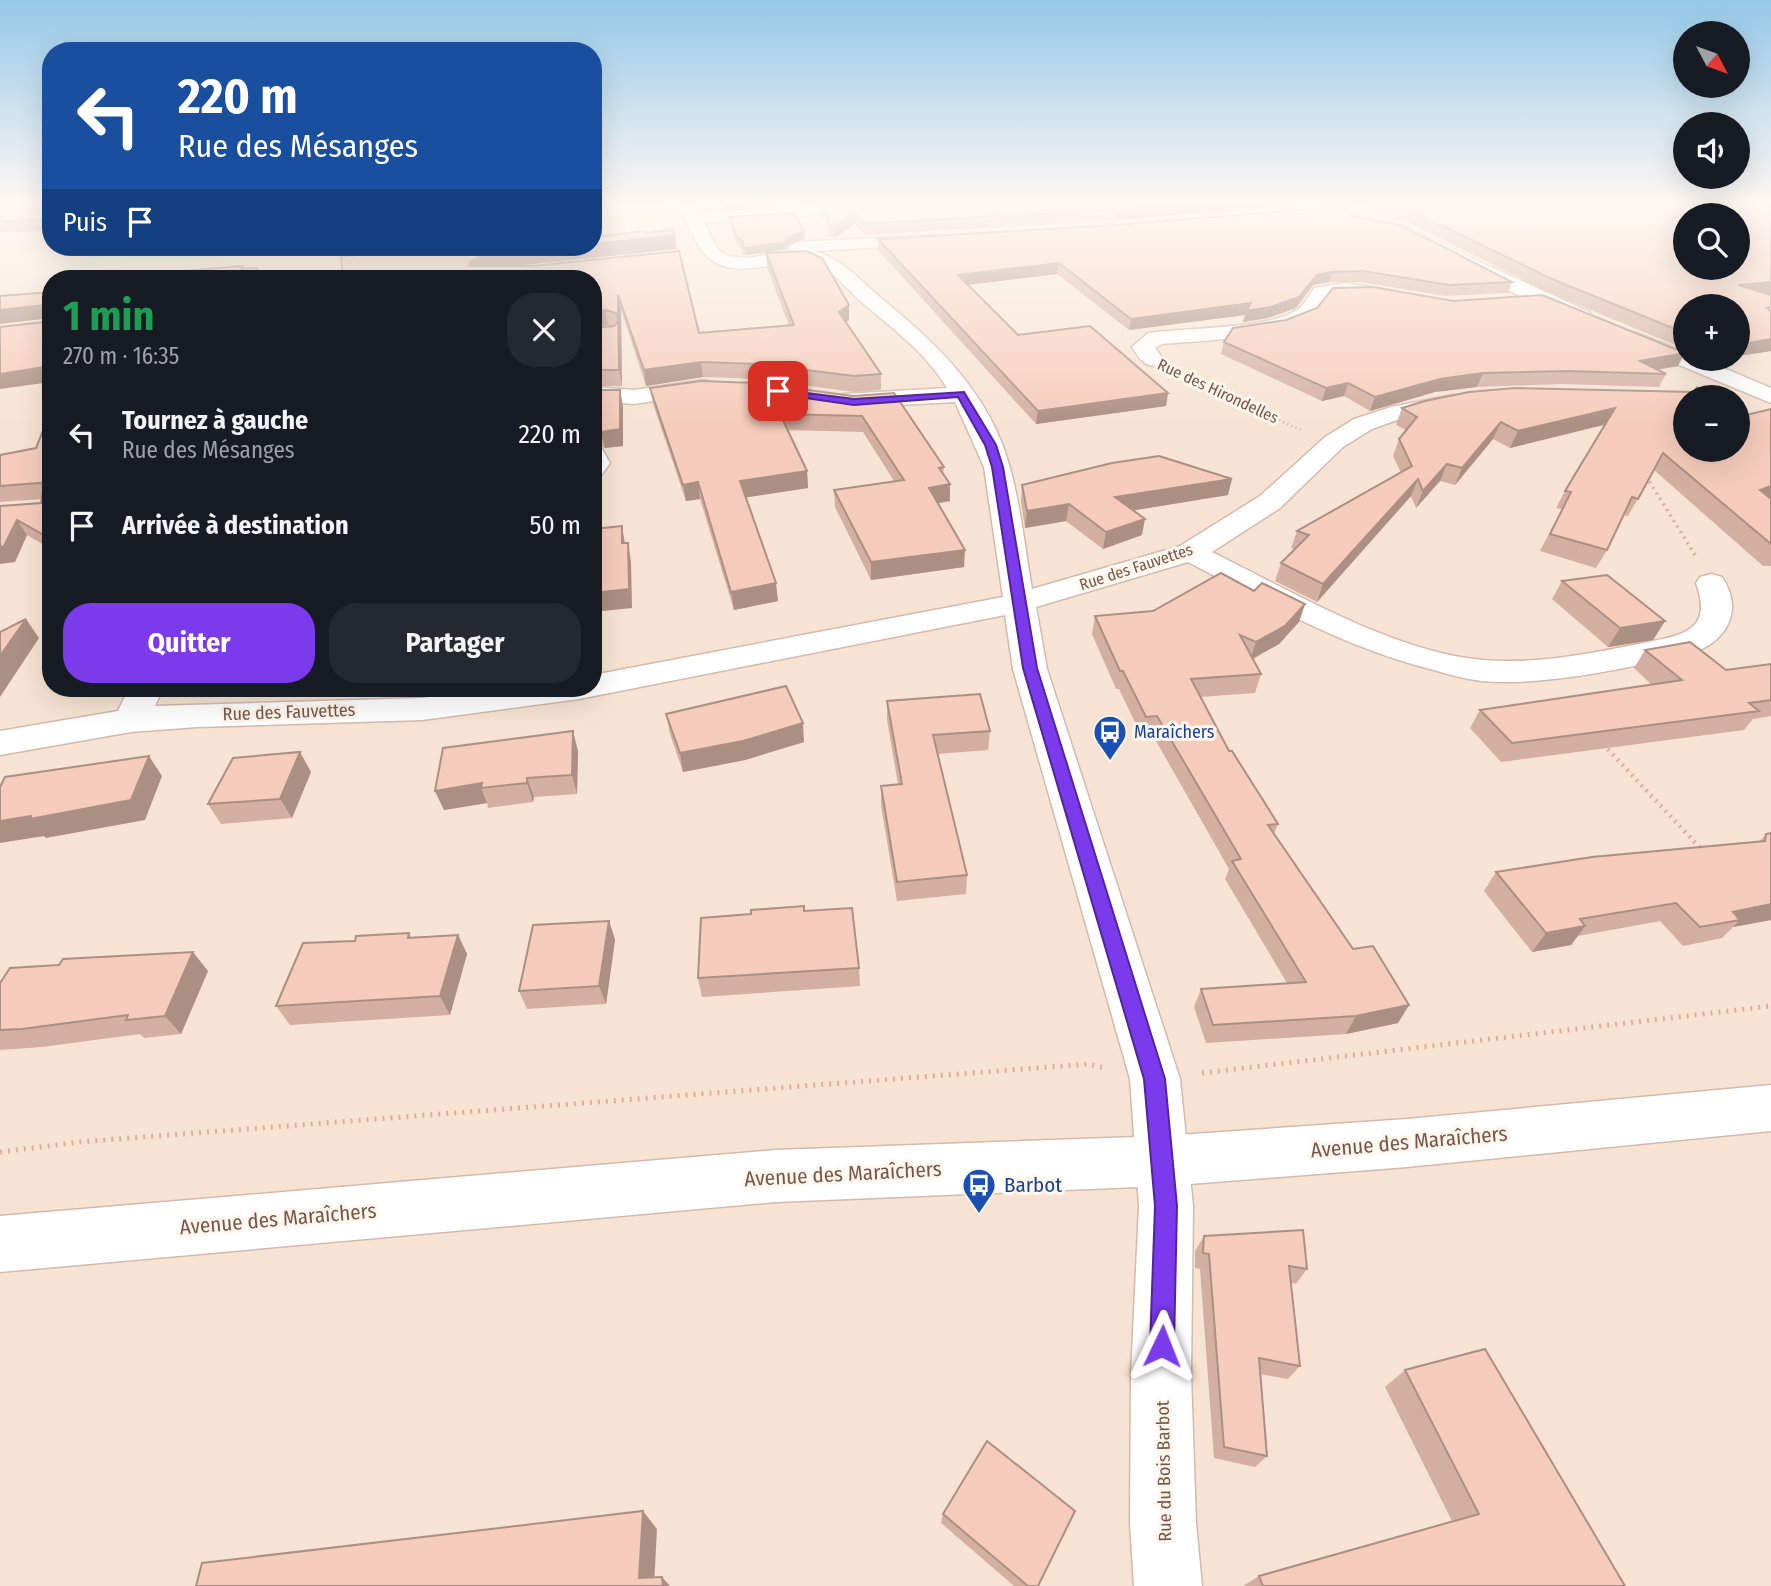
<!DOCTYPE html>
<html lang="fr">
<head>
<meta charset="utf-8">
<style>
  body { margin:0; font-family:"Fira Sans Condensed",sans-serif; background:#242831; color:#f1f3f6; height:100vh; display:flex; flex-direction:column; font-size:26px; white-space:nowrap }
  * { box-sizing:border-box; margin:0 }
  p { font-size:23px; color:#9ea1a6 }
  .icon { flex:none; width:38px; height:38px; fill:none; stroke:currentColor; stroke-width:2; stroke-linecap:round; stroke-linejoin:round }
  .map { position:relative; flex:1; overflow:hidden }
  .sheet { position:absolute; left:42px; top:270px; width:560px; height:427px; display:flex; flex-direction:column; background:#171b24; border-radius:28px; box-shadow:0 7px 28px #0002 }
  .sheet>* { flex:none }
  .hud { position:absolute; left:42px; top:42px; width:560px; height:214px; border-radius:28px; box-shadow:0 7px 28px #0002; background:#1a4fa0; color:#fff; overflow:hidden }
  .needle { width:46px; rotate:131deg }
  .tools { position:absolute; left:1673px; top:21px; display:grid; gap:14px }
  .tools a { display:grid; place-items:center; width:77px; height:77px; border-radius:50%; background:#171b24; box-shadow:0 7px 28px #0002; font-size:35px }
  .pin { position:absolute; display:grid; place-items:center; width:60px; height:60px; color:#fff; margin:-30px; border-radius:14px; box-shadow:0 4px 10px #0006 }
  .me { position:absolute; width:77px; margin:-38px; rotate:2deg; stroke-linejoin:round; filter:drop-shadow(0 0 5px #0008) }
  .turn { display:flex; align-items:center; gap:24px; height:147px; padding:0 21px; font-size:32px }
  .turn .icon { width:91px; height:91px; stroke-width:2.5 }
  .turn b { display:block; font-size:49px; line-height:60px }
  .then { display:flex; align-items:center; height:66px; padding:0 21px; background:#0003; gap:14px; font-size:26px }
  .round { display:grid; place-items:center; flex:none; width:74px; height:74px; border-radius:28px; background:#242831 }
  .overview { display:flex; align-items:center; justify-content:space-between; height:119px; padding:0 21px }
  h1 { font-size:42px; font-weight:700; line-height:52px; color:#1e9e55 }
  .button { display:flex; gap:14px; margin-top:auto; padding:14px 21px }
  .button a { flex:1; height:80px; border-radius:28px; background:#7c3aed; color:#fff; font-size:28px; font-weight:700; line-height:80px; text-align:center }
  .button a+a { background:#242831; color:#f1f3f6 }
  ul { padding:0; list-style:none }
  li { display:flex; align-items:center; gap:21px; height:91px; padding:0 21px }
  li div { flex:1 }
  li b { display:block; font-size:26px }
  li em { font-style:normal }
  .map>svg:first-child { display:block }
</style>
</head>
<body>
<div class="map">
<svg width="1771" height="1586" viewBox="0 0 1771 1586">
  <rect width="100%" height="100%" fill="#fef2e5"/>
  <path fill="#f6e3d3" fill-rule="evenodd" d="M0 203H51V247H593V203H1771V1586H0ZM1685 215H1738V268H1685ZM51 278H593V688H51ZM1685 306H1738V359H1685ZM1685 397H1738V450H1685Z"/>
  <g fill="#d7edc2">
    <path d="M593 203H661L675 219 593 226Z"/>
    <path d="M125 247H338L64 269 104 251Z"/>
  </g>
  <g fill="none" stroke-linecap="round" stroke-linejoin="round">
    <defs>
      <g id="minor">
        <path d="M677 203H693L699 213 846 203H923L915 208 704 223 718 250 728 256 747 258 792 251 788 247 797 242 938 235 941 239 938 243 932 244 814 251C842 258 862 282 883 300 938 344 991 396 1010 468 1021 507 1025 549 1032 589L1180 546 1260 496 1325 437 1354 419 1391 407 1453 395 1461 397 1465 402 1461 407 1397 420 1372 429 1343 447 1280 508 1212 552C1291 591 1395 653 1483 660 1538 665 1599 652 1653 641 1691 634 1711 625 1696 583L1700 577 1711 574 1722 577C1741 605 1732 634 1702 649 1643 666 1544 687 1482 681 1465 679 1447 674 1430 669 1344 647 1266 603 1188 562L1036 607 1047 669 1180 1079 1193 1206 1191 1374 1196 1523 1202 1586H1134L1130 1523 1131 1374 1139 1206 1130 1079 1013 669 1005 615 579 699 422 720 197 727 131 732 0 755V731L118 711 129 688H163L155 706 422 698 497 688H593V675L1003 597 984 467 955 402 844 408 836 406 832 401 836 396 844 394 947 388C925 351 889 326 857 298 844 286 829 266 811 262 798 259 782 263 769 266 705 277 702 253 677 203Z"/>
        <path d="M1352 203H1416L1408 208 1296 218 1288 213 1296 208Z"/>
        <path d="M1465 255 1589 312 1592 316 1589 320 1582 322 1532 302 1458 265 1456 261Z"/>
        <path d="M1345 283 1391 290 1394 294 1391 298C1376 302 1350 293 1329 296 1323 302 1320 312 1313 318 1287 338 1196 341 1162 344L1155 348 1164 360 1161 365C1145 369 1140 359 1132 347L1148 333 1156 332C1190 328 1271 328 1297 310 1305 305 1309 295 1314 288Z"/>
        <path d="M1634 332 1685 352V359H1702L1771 388V403L1626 343 1623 338 1626 333Z"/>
        <path d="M704 380 712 382 716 387 712 392 634 404 602 402 593 404V388L596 387 634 390Z"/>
        <path d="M593 446 602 449 610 463 602 474 593 476Z"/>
      </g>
      <path id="tertiary" d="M1771 1085V1131L1407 1167 1164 1186 776 1202 0 1272V1216L776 1150 1164 1136 1407 1119Z"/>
    </defs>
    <use href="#minor" stroke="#d3baad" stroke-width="3"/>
    <use href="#tertiary" stroke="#d3baad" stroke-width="3"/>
    <g stroke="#dbaf9d" stroke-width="2" stroke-dasharray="1 2.5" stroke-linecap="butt">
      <path d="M593 212 659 209"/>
      <path d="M69 259 172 247"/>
    </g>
    <path stroke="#dbaf9d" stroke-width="2.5" stroke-dasharray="1 3.5" stroke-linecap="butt" d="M1181 375 1301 430"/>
    <path stroke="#dbaf9d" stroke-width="3.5" stroke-dasharray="2 4.5" stroke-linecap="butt" d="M1646 476 1695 555"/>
    <path stroke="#dbaf9d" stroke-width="4.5" stroke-dasharray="2 5" stroke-linecap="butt" d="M1603 744 1702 850"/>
    <g stroke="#dbaf9d" stroke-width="5" stroke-dasharray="2 6" stroke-linecap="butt">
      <path d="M1202 1073 1771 1006"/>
      <path d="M0 1152 79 1142 1088 1064 1104 1068"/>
    </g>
    <use href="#minor" fill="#fff" fill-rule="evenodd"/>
    <use href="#tertiary" fill="#fff" fill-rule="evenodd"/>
  </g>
  <g fill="#d3afa1">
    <path d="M0 203H51V231L0 232Z"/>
    <path d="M1319 203 1115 220 865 235 855 224 836 237H829L828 225 821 217V206Z"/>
    <path d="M1372 203H1771L1768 294 1771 351 1738 356V306H1685V349L1547 292 1410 223 1369 214Z"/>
    <path d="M1348 210 1352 216 1512 282 1508 293 1445 296 1360 282H1329L1313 285 1296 308 1268 318 1243 322 1245 315 1129 330 1057 274 968 285 1018 335 1168 393 1166 406 1036 424 878 250V239Z"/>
    <path d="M729 217 804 232 805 239 787 245 786 249 747 255H742V248L737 244 730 224Z"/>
    <path d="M646 233 675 235 676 249 515 266H532L679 251 699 333 789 326 767 267 766 253 849 305V320L846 322 881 374V390L854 392 758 379 703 377 646 386 621 310 622 386H593V328L612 326 343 278 593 247Z"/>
    <path d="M1224 342 1678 366 1657 370 1666 374 1659 387 1563 384 1477 387 1435 392 1370 411 1344 396 1322 401 1221 354Z"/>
    <path d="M650 388 853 396 944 467 943 474 950 501 938 503 964 567 871 580 835 507 834 490 894 481 863 432 788 430 807 471 808 488 746 497 778 601 734 610 700 499 686 501 653 404Z"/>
    <path d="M1515 388 1685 450 1771 408V566H1763L1654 470 1628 516 1623 515 1607 550 1596 568 1540 551 1562 509 1556 508 1565 491 1605 425 1510 448 1493 439 1455 485 1440 481 1416 508 1411 496 1317 602 1275 581 1281 563 1294 549 1291 548 1297 531 1401 473 1393 456 1399 439 1406 430 1396 425 1402 408Z"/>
    <path d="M593 390 623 406V446L605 448 594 444 593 445Z"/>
    <path d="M51 410V549L27 535 15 562 0 506 41 503 42 499 0 502V455L36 448Z"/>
    <path d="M1022 485 1228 495 1134 510 1142 535 1103 549 1066 521 1025 528 1021 501Z"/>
    <path d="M1562 581 1665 621 1653 640 1608 647 1552 599Z"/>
    <path d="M1254 591 1305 604 1299 622 1279 644 1253 659 1261 674 1255 693 1200 697 1229 751 1278 824 1274 834 1353 949 1409 1005 1398 1023 1346 1034 1206 1043 1194 1007 1201 989 1287 983 1225 879 1229 869 1152 734 1141 735 1119 689H1116L1092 634 1095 616 1153 611Z"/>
    <path d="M1645 650 1726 670 1771 664V716L1753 719 1744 730 1501 762 1470 728 1480 710 1652 685 1634 668Z"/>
    <path d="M887 701 990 731 988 750 937 754 967 875 966 894 897 901 881 805V786L898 784 887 720Z"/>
    <path d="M666 714 804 742 745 760 683 772 670 734Z"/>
    <path d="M578 751 577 794 534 797 533 802 488 808 487 803 444 810 435 791Z"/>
    <path d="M311 772 292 818 221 824 208 804Z"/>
    <path d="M1766 834 1771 920 1733 927 1722 938 1683 946 1660 921 1578 936 1571 945 1532 952 1484 891 1496 872 1760 841Z"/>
    <path d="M804 911 859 968 860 986 702 997 698 978Z"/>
    <path d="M609 921 615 940 606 1004 527 1009 519 991Z"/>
    <path d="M409 933 411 937 458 935 467 954 450 1015 290 1025 276 1006 355 941Z"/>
    <path d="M208 971 181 1034 144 1038 140 1034 42 1047 0 1050V983Z"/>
    <path d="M1204 1236 1307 1269 1296 1284 1291 1283 1300 1366 1288 1379 1260 1374 1267 1456 1255 1467 1214 1458 1200 1269 1195 1268V1251Z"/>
    <path d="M1405 1370 1625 1586H1243L1259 1576 1452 1521 1385 1387Z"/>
    <path d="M943 1514 1038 1586H1014L941 1523Z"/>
  </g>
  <g fill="#ac8f83">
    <path d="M723 203H786V204L724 209Z"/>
    <path d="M1193 203H1319L1115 220 1116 209Z"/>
    <path d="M855 213V224L836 237 835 226Z"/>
    <path d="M804 232 805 239 787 245 786 249 747 255 746 248Z"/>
    <path d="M675 235 676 249 485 269 469 266 470 262 481 255 502 247H593V244Z"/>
    <path d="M1059 263 1057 274 958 286V275Z"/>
    <path d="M257 268 261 278H255Z"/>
    <path d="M1332 272 1329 282 1313 285 1296 308 1268 318 1243 322 1245 315 1129 330 1131 319 1251 303 1317 275Z"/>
    <path d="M1771 282V294L1731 297 1738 285Z"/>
    <path d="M618 295 621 310 622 386 619 370Z"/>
    <path d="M44 305 51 318 0 324V310Z"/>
    <path d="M849 305V320L840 327 839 312Z"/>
    <path d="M605 310 608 325 593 328V312Z"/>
    <path d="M1771 339V351L1738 356V345Z"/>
    <path d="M1685 353 1678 366 1637 373 1640 361Z"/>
    <path d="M701 362 703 377 646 386 644 370Z"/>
    <path d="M51 366V382L0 389V374Z"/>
    <path d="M1483 373 1477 387 1435 392 1370 411 1375 397 1440 379Z"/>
    <path d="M1348 383 1344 396 1322 401 1326 388Z"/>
    <path d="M620 390 623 406V446L605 448 601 432Z"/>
    <path d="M1168 393 1166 406 1036 424 1038 411Z"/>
    <path d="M1615 408 1606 424 1510 448 1518 431Z"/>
    <path d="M1501 422 1493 439 1455 485 1462 468Z"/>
    <path d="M1447 464 1440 481 1416 508 1423 491Z"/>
    <path d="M807 471 808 488 742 498 740 481Z"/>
    <path d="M1232 479 1228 495 1112 514 1115 497Z"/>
    <path d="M1418 479 1411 496 1317 602 1323 584Z"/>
    <path d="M698 482 700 499 686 501 683 485Z"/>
    <path d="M950 484V501L929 505V488Z"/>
    <path d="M1771 486V499L1760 490Z"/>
    <path d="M1069 504 1066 521 1025 528 1027 511Z"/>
    <path d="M1145 519 1142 535 1103 549 1106 532Z"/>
    <path d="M17 520 27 535 15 562 0 564V547Z"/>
    <path d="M622 526 625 544 622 543Z"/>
    <path d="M628 543 631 561 632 608 593 612V593Z"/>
    <path d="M965 550 964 567 871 580V562Z"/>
    <path d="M776 583 778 601 734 610 731 592Z"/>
    <path d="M1305 604 1299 622 1279 644 1250 660 1256 642Z"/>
    <path d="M26 619 39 638 0 697V656Z"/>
    <path d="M1665 621 1653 640 1608 647 1620 628Z"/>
    <path d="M803 723 804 742 745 760 683 772 680 753Z"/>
    <path d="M573 731 578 751 577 794 572 775Z"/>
    <path d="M300 752 311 772 292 818 280 799Z"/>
    <path d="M149 756 162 776 145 820 46 838 44 836 0 843V821Z"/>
    <path d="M527 778 534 797 533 802 527 783Z"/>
    <path d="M482 783 481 788 487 803 444 810 435 791Z"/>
    <path d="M1771 904V920L1733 927 1740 920 1733 912Z"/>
    <path d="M609 921 615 940 606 1004 599 986Z"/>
    <path d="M1585 926 1571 945 1532 952 1546 933Z"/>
    <path d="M458 935 467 954 450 1015 440 996Z"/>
    <path d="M193 952 208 971 181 1034 165 1016Z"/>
    <path d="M1409 1005 1398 1023 1346 1034 1356 1016Z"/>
    <path d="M643 1511 657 1529 654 1586 639 1578Z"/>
    <path d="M662 1577 670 1586H663Z"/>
  </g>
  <g fill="#f5ccbb" stroke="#ac8f83" stroke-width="2" fill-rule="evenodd">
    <path d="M0 203H51V220L0 221Z"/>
    <path d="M869 203H1193L1116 209 865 224 855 213 835 226H829L828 214 821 206Z"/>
    <path d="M1372 203H1771V282L1738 285 1771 295V307L1767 308 1771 311V339L1738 345V306H1685V333L1552 279 1414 212ZM1685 215H1738V268H1685Z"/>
    <path d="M1349 206 1348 210 1352 216 1400 225 1512 282 1449 285 1363 271 1332 272 1317 275 1299 297 1271 307 1246 311 1251 303 1131 319 1059 263 958 275 1018 335 1090 326 1168 393 1038 411 878 239 1117 225Z"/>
    <path d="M794 213 804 232 786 238V242L746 248H742L743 242 737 237 729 217Z"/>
    <path d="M673 230 675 235 593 244V237L645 231 646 233Z"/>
    <path d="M404 247H502L501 248 512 247H564L481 255 470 262 469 266H532L679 251 699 333 794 325 766 253 806 251 822 258 849 305 839 312 881 374 854 376 757 364 701 362 644 370 618 295 619 370H593V328L614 326 619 320 616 313 605 310 593 312V278H343L341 256 400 253Z"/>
    <path d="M243 266 241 269 257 268 255 278H157L159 273Z"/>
    <path d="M1373 287 1453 301 1542 295 1685 353 1640 361 1666 374 1569 371 1483 373 1440 379 1375 397 1348 383 1326 388 1224 342 1233 328 1286 320 1317 308 1333 288Z"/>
    <path d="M51 292 46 297 51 296V366L0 374V327L44 322 46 320V308L44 305 0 310V296Z"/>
    <path d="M701 381 756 383 853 396 894 393 944 467 939 468 950 484 929 488 965 550 871 562 834 490 904 480 862 416 780 414 807 471 740 481 776 583 731 592 698 482 683 485 650 388Z"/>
    <path d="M1697 387 1704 391 1709 397H1685V450H1738V417L1771 409V486L1760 490 1771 499V544L1663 453 1638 499 1632 497 1607 550 1550 534 1571 492 1565 491 1615 408 1518 431 1501 422 1462 468 1447 464 1423 491 1418 479 1323 584 1281 563 1309 535 1297 531 1412 466 1399 439 1417 417 1402 408 1425 401 1469 392 1515 388 1694 392Z"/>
    <path d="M593 390H620V429L601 432 593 428Z"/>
    <path d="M51 410V482L0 486V455L36 448Z"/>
    <path d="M1159 456 1232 479 1115 497 1145 519 1106 532 1069 504 1027 511 1022 485 1112 463Z"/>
    <path d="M44 485 51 489V539L17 520 4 546 0 547V506L41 503Z"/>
    <path d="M622 526V543H628L629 589 593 593V529Z"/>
    <path d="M1221 573 1254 591 1262 583 1305 604 1285 626 1256 642 1240 635 1261 674 1191 679 1229 751H1232L1278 824 1268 825 1353 949 1373 946 1409 1005 1356 1016 1213 1025 1201 989 1306 982 1232 861 1241 859 1157 716 1146 717 1123 671H1120L1095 616 1153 611Z"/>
    <path d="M1607 575 1665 621 1620 628 1562 581Z"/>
    <path d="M26 619 0 656V632Z"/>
    <path d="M1690 642 1726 670 1771 664V700L1749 703 1759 711 1512 743 1480 710 1682 680 1645 650Z"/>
    <path d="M786 686 803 723 743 741 680 753 666 714Z"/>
    <path d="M980 694 990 731 933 735 967 875 897 882 881 786 902 784 887 701Z"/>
    <path d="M573 731 572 775 527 778V783L481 788 482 783 435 791 443 748Z"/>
    <path d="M300 752 280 799 208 804 233 758Z"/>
    <path d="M149 756 131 800 30 819 31 816 0 821V787L5 777Z"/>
    <path d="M1771 833V904L1733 912 1740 920 1700 927 1676 903 1580 919 1585 926 1546 933 1496 872 1592 857 1765 841 1766 834Z"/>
    <path d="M804 906V911L852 908 859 968 698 978 701 918 751 914V910Z"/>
    <path d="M609 921 599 986 519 991 533 925Z"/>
    <path d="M409 933 408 938 458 935 440 996 276 1006 303 943 355 941 356 936Z"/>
    <path d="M193 952 165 1016 126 1020 128 1015 22 1029 0 1030V983L10 968 59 965 63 959Z"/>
    <path d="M1303 1230 1307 1269 1289 1266 1300 1366 1259 1358 1267 1456 1224 1447 1209 1254 1203 1253 1204 1236Z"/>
    <path d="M1485 1349 1625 1586H1263L1259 1576 1479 1514 1405 1370Z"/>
    <path d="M987 1441 1075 1511 1038 1586H1028L943 1514Z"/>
    <path d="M643 1511 639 1578 662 1577 663 1586H196L202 1563Z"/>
  </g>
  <linearGradient id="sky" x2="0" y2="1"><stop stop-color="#95c8e8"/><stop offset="0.48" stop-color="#fff9f3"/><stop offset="1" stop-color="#fff9f3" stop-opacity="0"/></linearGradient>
  <rect width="1771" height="425" fill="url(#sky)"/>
  <path fill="#7c3aed" stroke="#51269a" stroke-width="2" d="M774 389 854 399 964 392 996 445 1003 467 1037 668 1165 1079 1177 1206 1174 1346 1171 1354 1162 1358 1154 1354 1150 1346 1155 1206 1144 1079 1023 668 992 467 985 445 958 397 854 405 778 394H774Z"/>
  <defs>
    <symbol id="bus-pin" viewBox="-11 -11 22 30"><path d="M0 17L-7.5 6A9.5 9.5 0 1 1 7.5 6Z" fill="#1a4fb4" stroke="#fff6ed"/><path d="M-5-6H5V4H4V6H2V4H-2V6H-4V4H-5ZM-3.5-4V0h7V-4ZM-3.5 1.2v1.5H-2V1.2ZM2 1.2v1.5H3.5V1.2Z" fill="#fff"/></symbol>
  </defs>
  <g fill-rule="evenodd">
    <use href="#bus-pin" x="1091" y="713" width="38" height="52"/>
    <use href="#bus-pin" x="960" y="1166" width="38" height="52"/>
  </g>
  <g text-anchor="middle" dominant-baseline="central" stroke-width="6" stroke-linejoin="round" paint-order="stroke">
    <g font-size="16" fill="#795548" stroke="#fff6ed">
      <text transform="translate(1218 391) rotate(25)">Rue des Hirondelles</text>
      <text transform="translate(1136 567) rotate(-18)">Rue des Fauvettes</text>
    </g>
    <g font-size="18" fill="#795548" stroke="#fff6ed">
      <text transform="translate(289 712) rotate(-2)">Rue des Fauvettes</text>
      <text transform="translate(1164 1471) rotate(-91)">Rue du Bois Barbot</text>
    </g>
    <g font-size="18" fill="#164399" stroke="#fff6ed" text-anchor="start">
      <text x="1134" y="732">Maraîchers</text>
    </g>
    <g font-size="21" fill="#795548" stroke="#fff6ed">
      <text transform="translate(1409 1142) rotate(-5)">Avenue des Maraîchers</text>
      <text transform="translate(843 1174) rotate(-3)">Avenue des Maraîchers</text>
      <text transform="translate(278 1219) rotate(-5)">Avenue des Maraîchers</text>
    </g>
    <g font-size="21" fill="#164399" stroke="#fff6ed" text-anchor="start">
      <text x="1004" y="1185">Barbot</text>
    </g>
  </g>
</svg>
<div class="tools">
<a><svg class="needle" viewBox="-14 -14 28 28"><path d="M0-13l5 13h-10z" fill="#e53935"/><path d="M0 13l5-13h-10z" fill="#9ea1a6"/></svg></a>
<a><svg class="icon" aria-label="sound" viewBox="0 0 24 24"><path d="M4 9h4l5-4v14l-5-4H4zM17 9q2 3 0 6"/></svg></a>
<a><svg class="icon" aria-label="search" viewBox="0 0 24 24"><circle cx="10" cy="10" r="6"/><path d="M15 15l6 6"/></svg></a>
<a>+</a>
<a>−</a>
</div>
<div class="pin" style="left:778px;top:391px;background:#d93025"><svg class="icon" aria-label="arrive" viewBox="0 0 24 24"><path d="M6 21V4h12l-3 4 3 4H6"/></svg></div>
<svg class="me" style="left:1162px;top:1346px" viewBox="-20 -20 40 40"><path d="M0-17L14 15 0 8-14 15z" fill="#7c3aed" stroke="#fff" stroke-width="4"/></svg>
<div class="hud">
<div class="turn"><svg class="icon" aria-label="left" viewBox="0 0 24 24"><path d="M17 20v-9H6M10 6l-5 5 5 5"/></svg><div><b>220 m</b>Rue des Mésanges</div></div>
<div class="then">Puis<svg class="icon" aria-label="arrive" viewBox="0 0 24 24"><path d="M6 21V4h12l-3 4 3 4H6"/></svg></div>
</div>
<section class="sheet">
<div class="overview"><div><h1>1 min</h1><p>270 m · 16:35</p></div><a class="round"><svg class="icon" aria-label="close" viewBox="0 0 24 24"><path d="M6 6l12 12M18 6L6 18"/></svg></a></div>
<ul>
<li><svg class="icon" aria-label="left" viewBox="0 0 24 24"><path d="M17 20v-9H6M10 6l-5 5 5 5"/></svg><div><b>Tournez à gauche</b><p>Rue des Mésanges</p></div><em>220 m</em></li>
<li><svg class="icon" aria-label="arrive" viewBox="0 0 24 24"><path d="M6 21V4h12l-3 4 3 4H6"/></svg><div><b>Arrivée à destination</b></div><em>50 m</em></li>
</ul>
<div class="button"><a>Quitter</a><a>Partager</a></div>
</section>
</div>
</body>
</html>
